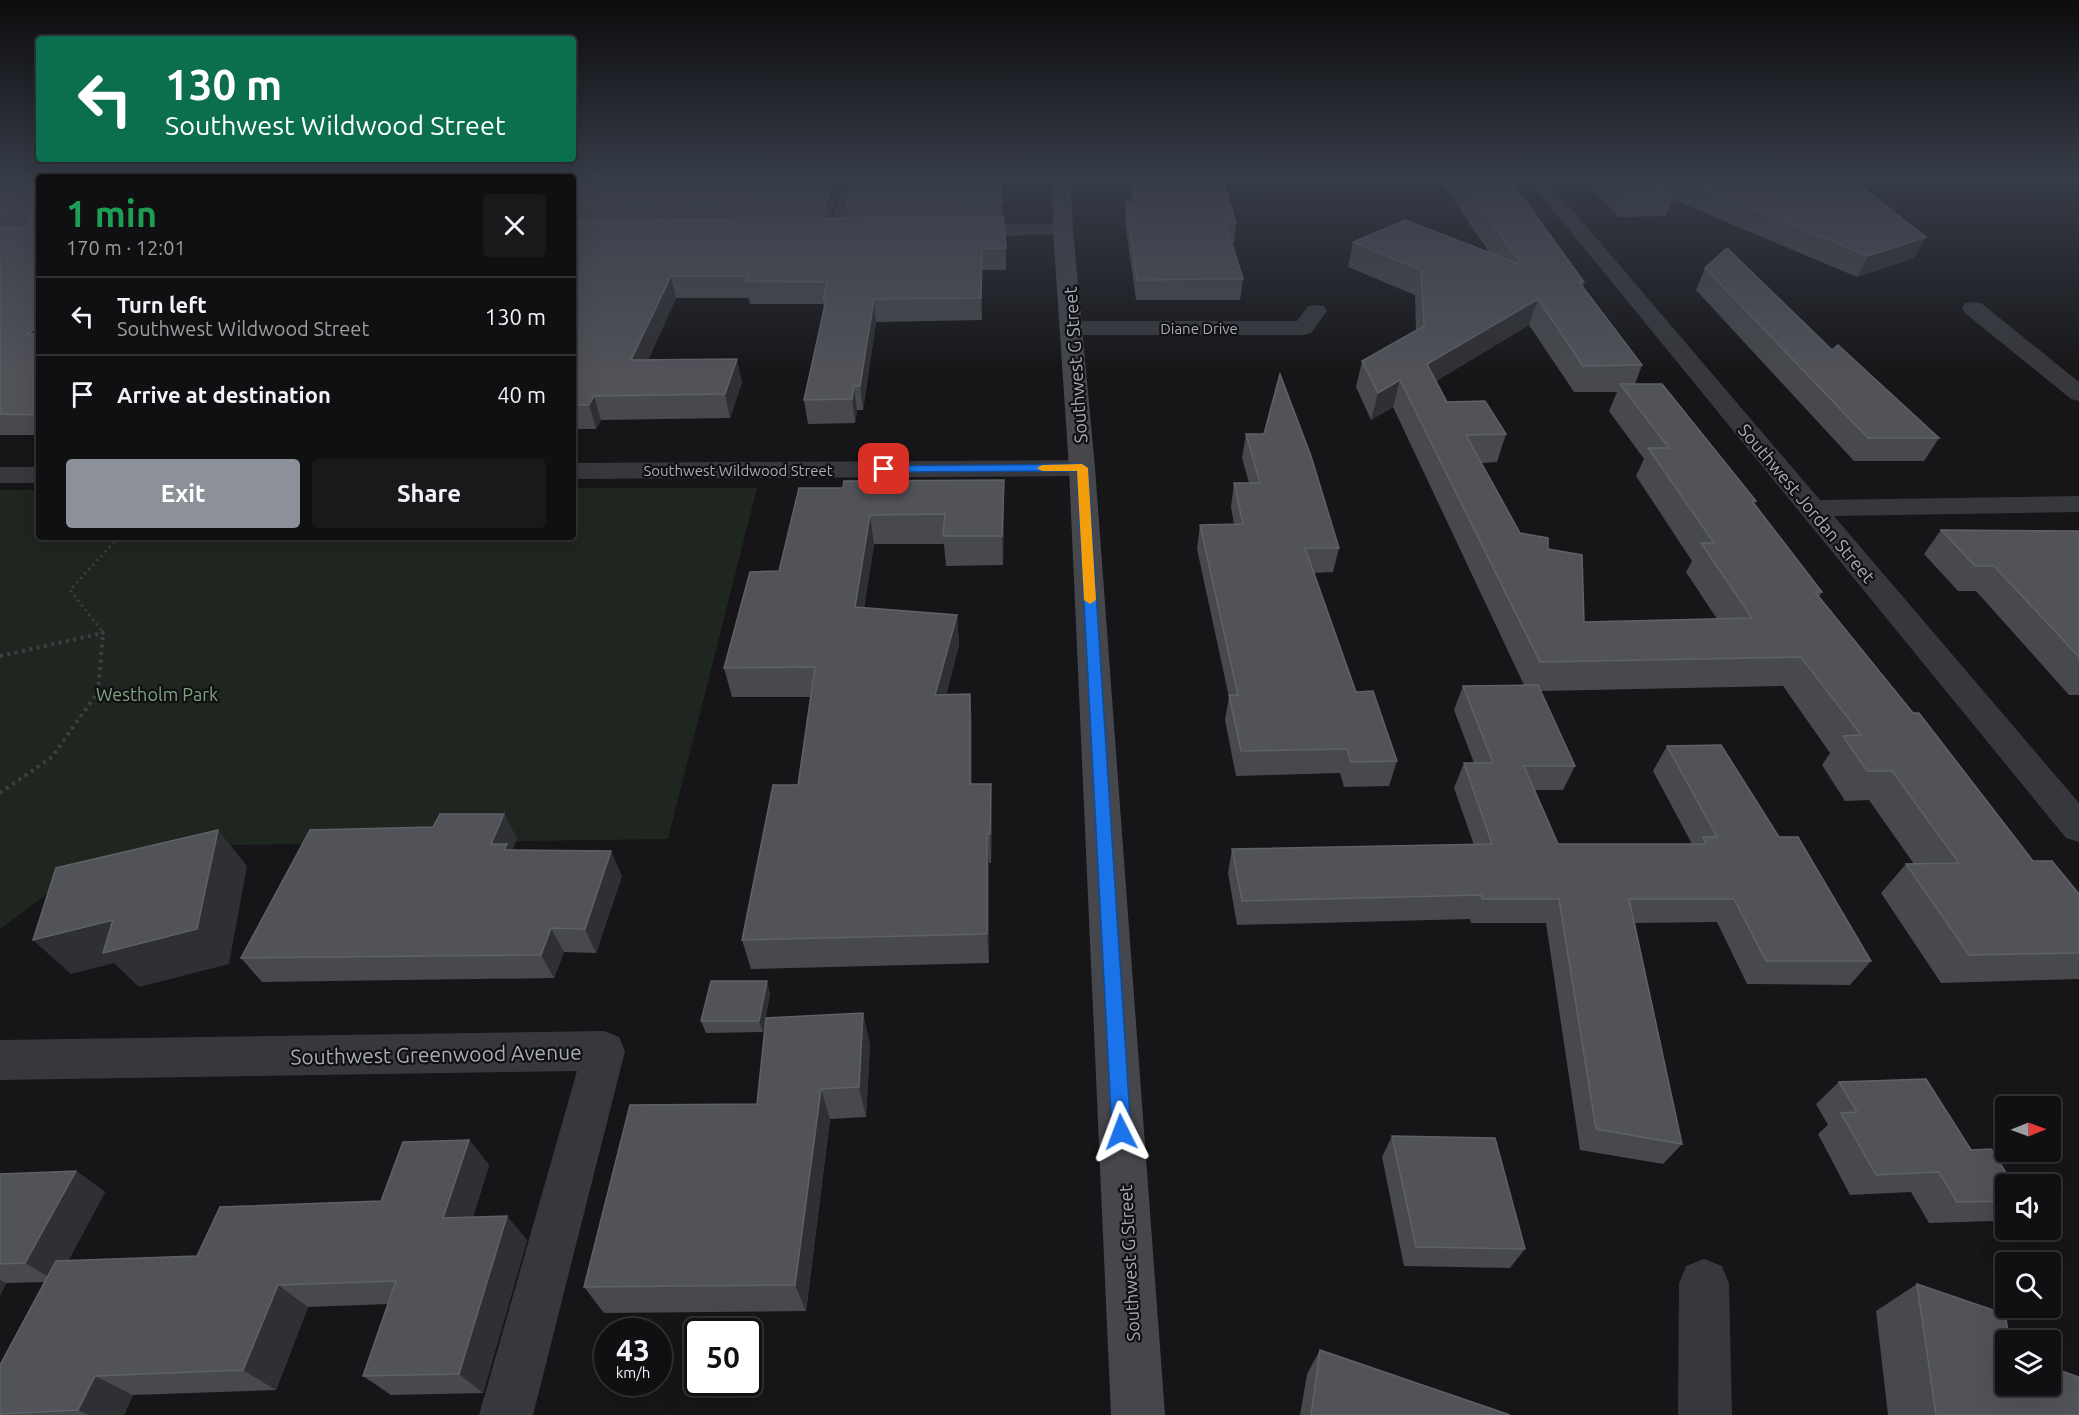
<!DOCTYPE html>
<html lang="en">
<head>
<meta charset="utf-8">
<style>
  body { margin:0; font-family:Ubuntu,sans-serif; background:#19191b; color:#f1f3f6; height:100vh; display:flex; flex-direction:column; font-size:22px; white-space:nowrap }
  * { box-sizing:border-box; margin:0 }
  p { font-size:20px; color:#9c9d9f }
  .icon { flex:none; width:33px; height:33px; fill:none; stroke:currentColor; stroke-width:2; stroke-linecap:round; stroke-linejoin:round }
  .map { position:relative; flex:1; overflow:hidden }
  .details { position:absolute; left:36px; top:174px; width:540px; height:366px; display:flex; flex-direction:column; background:#101012; border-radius:6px; box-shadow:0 6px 24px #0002,0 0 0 2px #303032 }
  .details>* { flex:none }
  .guide { position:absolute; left:36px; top:36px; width:540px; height:126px; border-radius:6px; box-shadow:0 6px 24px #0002,0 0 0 2px #303032; background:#0b6e4f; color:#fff; overflow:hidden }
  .needle { width:39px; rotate:89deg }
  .tools { position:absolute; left:1995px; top:1096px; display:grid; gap:12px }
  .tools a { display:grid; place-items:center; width:66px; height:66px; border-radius:6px; background:#101012; box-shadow:0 6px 24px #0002,0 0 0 2px #303032; font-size:30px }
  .speed { position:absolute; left:594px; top:1318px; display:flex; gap:12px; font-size:30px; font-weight:700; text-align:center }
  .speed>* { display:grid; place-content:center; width:78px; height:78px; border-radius:50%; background:#101012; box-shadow:0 6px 24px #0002,0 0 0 2px #303032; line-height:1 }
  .speed small { font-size:15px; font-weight:400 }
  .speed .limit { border:3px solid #111; border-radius:9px; background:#fff; color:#111 }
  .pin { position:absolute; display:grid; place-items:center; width:51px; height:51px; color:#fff; margin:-26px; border-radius:12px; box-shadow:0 3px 9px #0006 }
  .me { position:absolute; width:66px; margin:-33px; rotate:357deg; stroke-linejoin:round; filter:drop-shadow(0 0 4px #0008) }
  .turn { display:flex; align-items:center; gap:21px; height:126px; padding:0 30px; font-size:27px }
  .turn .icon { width:78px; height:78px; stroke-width:2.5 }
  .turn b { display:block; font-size:42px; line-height:51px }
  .round { display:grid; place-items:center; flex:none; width:63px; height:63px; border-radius:6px; background:#19191b }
  .headline { display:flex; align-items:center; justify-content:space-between; height:102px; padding:0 30px }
  h1 { font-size:36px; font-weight:700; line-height:45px; color:#1e9e55 }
  .action { display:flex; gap:12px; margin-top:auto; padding:12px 30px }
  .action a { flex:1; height:69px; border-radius:6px; background:#8c9099; color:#fff; font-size:24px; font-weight:700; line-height:69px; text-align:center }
  .action a+a { background:#19191b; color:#f1f3f6 }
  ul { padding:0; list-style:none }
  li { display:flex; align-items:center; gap:18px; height:78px; padding:0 30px; border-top:2px solid #303032 }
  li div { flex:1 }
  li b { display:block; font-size:22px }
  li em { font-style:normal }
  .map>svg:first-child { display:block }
</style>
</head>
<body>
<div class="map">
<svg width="2079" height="1415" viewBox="0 0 2079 1415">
  <rect width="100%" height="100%" fill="#161618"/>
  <path fill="#1e261f" d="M573 488H757L668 839 230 845 75 873 0 929V490H39V537H573Z"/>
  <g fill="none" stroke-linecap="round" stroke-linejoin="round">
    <path stroke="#3d3f44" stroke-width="3" stroke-dasharray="2 4" stroke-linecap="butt" d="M101 630 70 590 119 537"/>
    <g stroke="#3d3f44" stroke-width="4" stroke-dasharray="3 4.5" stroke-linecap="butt">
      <path d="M0 656 103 633 100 629"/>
      <path d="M0 793 52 757 98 692 103 633"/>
    </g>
    <path fill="#37383d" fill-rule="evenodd" d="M846 177H860L844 232 836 237 828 232Z"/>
    <g fill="#37383d" fill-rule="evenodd">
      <path d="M1526 177H1645L1647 179 1644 183 1638 184 1551 185 1820 500 2079 496V512L1834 516 2079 803V842L2066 838Z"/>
      <path d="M1973 302 1981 303 2079 382V401L2071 399 1965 313 1962 308 1965 303Z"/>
      <path d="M1316 305 1324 306 1327 311 1311 333 1303 335H1073L1065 333 1062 328 1065 323 1073 321H1297L1308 306Z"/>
      <path d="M1082 460 1091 462 1095 468 1091 474 1082 476 573 479V463Z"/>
      <rect x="0" y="467" width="39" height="16"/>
      <path d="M604 1031 619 1037 625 1051 533 1415H479L577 1071 0 1080V1040Z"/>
      <path d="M1704 1259 1722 1266 1729 1284 1732 1415H1678L1679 1284 1686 1266Z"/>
    </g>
    <path fill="#37383d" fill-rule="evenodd" d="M1063 224 1070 226 1073 230 1070 234 959 237 952 235 949 231 952 227 959 225Z"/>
    <path fill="#45474d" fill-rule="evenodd" d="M1052 177H1070L1073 230 1095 468 1165 1415H1111L1069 468 1053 230Z"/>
  </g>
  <g fill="#47494d" fill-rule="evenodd">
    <rect x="0" y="177" width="39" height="258"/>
    <path d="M573 177 841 184 830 218H848L847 206 855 177H1012V185H1000L1002 216 1006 248V270H982V320L876 322 863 410H857L855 423 808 424 804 400 824 308 823 304H750L749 298H676L648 360 742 382 730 418 601 420 596 429H573Z"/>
    <path d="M1131 177H1222L1236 223 1234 243 1232 242 1243 279 1240 300H1136L1125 221 1126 202H1132L1130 186Z"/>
    <path d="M1438 177H1508L1584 282 1583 287 1642 365 1635 384 1756 501 1754 504 1822 592 1819 597 2033 861 2079 894V979L1941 983 1881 893 1906 864H1914L1869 800 1845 801 1822 765 1830 753 1783 686 1541 691 1575 766 1563 790H1535L1558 844H1692L1653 771 1667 746 1779 837 1871 961 1850 985 1747 984 1717 922 1635 923 1682 1144 1663 1164 1580 1150 1546 923H1471L1470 919 1237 925 1228 873 1232 849 1474 845 1454 788 1464 763H1474L1454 710 1463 686 1524 685 1393 407 1371 420 1356 387 1362 361 1416 330 1415 295 1348 267 1353 242 1489 252ZM1529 325 1574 392H1617L1609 411 1644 459 1636 476 1692 561 1686 572 1717 619 1584 622 1548 549 1520 533 1481 463 1497 462 1506 434 1447 402 1436 381Z"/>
    <path d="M1594 177H1849L1926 237 1914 258 1857 277 1672 199 1666 216 1619 217 1591 187Z"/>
    <path d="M1705 268 1832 350 1939 438 1924 461H1854L1696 290Z"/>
    <path d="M1246 434 1339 548 1333 572 1313 573 1356 692 1397 761 1389 786 1344 787 1340 773 1236 776 1225 720 1229 697 1197 549 1200 525 1234 524 1231 507 1234 483H1249L1242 458Z"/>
    <path d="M843 488 1004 509 1003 565 946 566 944 544H874L864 608 957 615 959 645 946 695 972 724V784L992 813 991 863H989V963L751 969 742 940 798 785 811 697H732L724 668 779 571Z"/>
    <path d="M1941 530 2079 531V695H2069L1976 591H1958L1924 554Z"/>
    <path d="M504 814 517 839 512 850 622 876 596 953 564 952 554 978 262 982 241 958 433 827Z"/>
    <path d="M770 993 763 1032 706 1033 701 1021Z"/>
    <path d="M863 1013 870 1045 866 1117 830 1119 806 1311 604 1313 584 1287 757 1104Z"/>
    <path d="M1839 1082 1971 1150 2006 1185V1213L1994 1221 1929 1223 1911 1192 1850 1195 1818 1134 1828 1125 1816 1104Z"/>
    <path d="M1392 1136 1525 1249 1510 1268 1404 1266 1382 1157Z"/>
    <path d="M469 1140 489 1165 473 1217 527 1240 483 1393 391 1395 363 1376 388 1304 308 1307 276 1390 133 1395 124 1415H0V1365L45 1282 6 1283 0 1295V1174L76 1171 105 1192 68 1261 197 1256 381 1201Z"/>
    <path d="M1917 1284 2006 1386 2079 1415H1888L1876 1311Z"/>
    <path d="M1320 1350 1510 1415H1300L1307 1374Z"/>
  </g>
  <g fill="#2f3033">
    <path d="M834 177H841V184L828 224 826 203Z"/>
    <path d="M1926 237 1914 258 1857 277 1868 256Z"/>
    <path d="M982 249V320L981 298Z"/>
    <path d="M671 276 676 298 638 383 631 360Z"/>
    <path d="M874 299 876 322 863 410 860 386Z"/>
    <path d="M1538 299 1529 325 1420 391 1427 364Z"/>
    <path d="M39 325V351L28 334Z"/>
    <path d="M737 359 742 382 730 418 725 394Z"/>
    <path d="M1400 380 1393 407 1371 420 1378 393Z"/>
    <path d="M854 386 857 410 855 423 852 399Z"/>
    <path d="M594 396 601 420 596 429 589 405Z"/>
    <path d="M1004 480V509L1003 565 1002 536Z"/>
    <path d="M870 515 874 544 859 637 855 607Z"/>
    <path d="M957 615 959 645 938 725 935 695Z"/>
    <path d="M970 694 972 724V814L970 784Z"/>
    <path d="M991 784 992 813 991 863 990 834Z"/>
    <path d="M504 814 517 839 511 852 491 844Z"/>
    <path d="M218 830 247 866 229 964 139 987 114 963 71 974 33 940 113 920Z"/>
    <path d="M987 834 989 863V963L987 934Z"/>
    <path d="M611 851 622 876 596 953 585 929Z"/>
    <path d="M551 928 564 952 554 978 541 955Z"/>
    <path d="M767 981 770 993 763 1032 759 1021Z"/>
    <path d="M863 1013 870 1045 866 1117 859 1087Z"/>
    <path d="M821 1089 830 1119 806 1311 795 1285Z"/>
    <path d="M469 1140 489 1165 465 1242 443 1218Z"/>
    <path d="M76 1171 105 1192 57 1282 25 1263Z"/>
    <path d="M507 1216 527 1240 483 1393 459 1374Z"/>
    <path d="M0 1280 6 1283 0 1295Z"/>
    <path d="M278 1285 308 1307 276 1390 243 1370Z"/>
    <path d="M95 1376 133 1395 124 1415H89L78 1410Z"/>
  </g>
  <g fill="#525359" stroke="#5f6168" stroke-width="1.5">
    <path d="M0 177H414H39V325L28 334H39V415L0 414V228L28 227 30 225V213L28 211 0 212Z"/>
    <path d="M521 177H835L826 203 573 205V177Z"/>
    <path d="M855 177H999L1002 204 847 206Z"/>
    <path d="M1133 177H1222L1236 223 1225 222 1243 279 1137 280 1126 202H1136Z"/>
    <path d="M1459 177H1508L1584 282H1579L1642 365 1583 366 1538 299 1427 364 1447 402 1485 401 1506 434 1466 435 1520 533 1548 538V549L1582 555 1584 622 1752 618 1701 543H1714L1648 448H1669L1620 384H1662L1756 501H1752L1822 592H1815L1913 713H1919L2033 861H2052L2079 894V953L1969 955 1906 864 1959 863 1892 771H1867L1843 736 1861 735 1801 657 1540 662 1400 380 1378 393 1362 361 1424 326 1421 270 1353 242 1405 220 1522 265Z"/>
    <path d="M1607 177H1654L1673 196H1626Z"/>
    <path d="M1675 177H1849L1926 237 1868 256Z"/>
    <path d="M1003 216 1006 248 982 249 981 298 874 299 860 386H854L852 399 804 400 826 300H823L827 282 746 281 748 276H671L631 360 737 359 725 394 594 396 589 405H573V221Z"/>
    <path d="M1727 248 1832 350 1838 345 1939 438H1868L1705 268Z"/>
    <path d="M1280 374 1311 456 1339 548H1305L1356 692 1373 691 1397 761 1351 762 1347 749 1241 751 1229 695H1238L1200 525 1243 524 1234 483H1260L1246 434H1264Z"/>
    <path d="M1004 480 1002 536H943L945 514 870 515 855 607 957 615 935 695 970 694V784H991L990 834H987V934L742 940 773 785H798L815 667 724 668 750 572 779 571 799 488H843L844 481Z"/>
    <path d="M1941 530 2079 531V657L1994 566H1975Z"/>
    <path d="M1538 685 1575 766H1524L1558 844H1706L1703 837H1717L1667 746 1721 745 1779 837H1798L1871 961H1766L1734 899H1629L1682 1144 1596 1129 1559 899H1482L1481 895 1242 901 1232 849 1492 844 1464 763H1493L1463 686Z"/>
    <path d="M440 814H504L491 844H507L504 850 611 851 585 929 551 928 541 955 241 958 310 830 433 827Z"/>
    <path d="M218 830 197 929 103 953 113 920 33 940 56 868Z"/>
    <path d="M711 981H767L759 1021H701Z"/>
    <path d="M863 1013 859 1087 821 1089 795 1285 584 1287 630 1105 757 1104 766 1018Z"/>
    <path d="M1926 1079 1971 1150 1991 1149 2014 1185H2006V1201L1957 1202 1939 1172 1876 1175 1841 1113 1857 1112 1839 1082Z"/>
    <path d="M1392 1136 1495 1138 1525 1249 1416 1247Z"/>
    <path d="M469 1140 443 1218 507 1216 459 1374 363 1376 396 1281 278 1285 243 1370 95 1376 78 1410 0 1414V1365L56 1261 197 1256 220 1207 381 1201 403 1142Z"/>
    <path d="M76 1171 25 1263 0 1264V1174Z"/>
    <path d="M1917 1284 2005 1314 2010 1341H2006V1386H2050V1367L2079 1377V1415H1936Z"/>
    <path d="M1320 1350 1510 1415H1311Z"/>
  </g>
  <linearGradient id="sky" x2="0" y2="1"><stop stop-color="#0c0c0d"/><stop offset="0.47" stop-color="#363c48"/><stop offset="1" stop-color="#363c48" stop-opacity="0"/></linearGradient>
  <rect width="2079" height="375" fill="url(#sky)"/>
  <path fill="#1a73e8" stroke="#114b97" stroke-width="1.5" d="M1082 464 1088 468 1131 1132 1128 1139 1121 1142 1115 1139 1112 1132 1077 471 884 472 878 469 884 466Z"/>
  <path fill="#f59e0b" d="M1082 464 1088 468 1096 600 1090 604 1084 600 1077 471H1042L1037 468 1042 465Z"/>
  <g text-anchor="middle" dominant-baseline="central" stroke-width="4.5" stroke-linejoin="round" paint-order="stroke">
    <g font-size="15" fill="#a8adb8" stroke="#111113">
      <text x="1199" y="328">Diane Drive</text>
      <text x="738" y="470">Southwest Wildwood Street</text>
    </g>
    <g font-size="18" fill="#a8adb8" stroke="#111113">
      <text transform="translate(1075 365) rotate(-94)">Southwest G Street</text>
      <text transform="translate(1807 503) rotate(50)">Southwest Jordan Street</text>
      <text transform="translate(1129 1263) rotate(-93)">Southwest G Street</text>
    </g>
    <g font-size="18" fill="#7fa381" stroke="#111113">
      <text x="157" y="694">Westholm Park</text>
    </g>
    <g font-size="21" fill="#a8adb8" stroke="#111113">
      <text transform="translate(436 1054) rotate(-1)">Southwest Greenwood Avenue</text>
    </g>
  </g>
</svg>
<div class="tools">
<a><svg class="needle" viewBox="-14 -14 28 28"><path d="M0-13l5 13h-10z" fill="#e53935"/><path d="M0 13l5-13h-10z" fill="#9c9d9f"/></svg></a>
<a><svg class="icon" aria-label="sound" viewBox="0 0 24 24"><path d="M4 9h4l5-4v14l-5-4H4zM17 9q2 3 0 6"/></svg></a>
<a><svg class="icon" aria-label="search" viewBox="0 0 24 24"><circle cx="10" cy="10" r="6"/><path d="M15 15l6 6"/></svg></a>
<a><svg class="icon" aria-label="layers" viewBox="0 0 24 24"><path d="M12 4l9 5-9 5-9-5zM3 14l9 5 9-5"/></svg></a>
</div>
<div class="speed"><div>43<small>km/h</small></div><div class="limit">50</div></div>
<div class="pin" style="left:884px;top:469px;background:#d93025"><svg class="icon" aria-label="arrive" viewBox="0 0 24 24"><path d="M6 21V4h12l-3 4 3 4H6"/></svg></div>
<svg class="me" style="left:1121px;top:1132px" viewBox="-20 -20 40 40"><path d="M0-17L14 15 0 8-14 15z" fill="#1a73e8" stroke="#fff" stroke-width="4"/></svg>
<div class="guide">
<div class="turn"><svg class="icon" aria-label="left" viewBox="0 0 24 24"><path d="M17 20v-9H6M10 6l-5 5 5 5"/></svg><div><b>130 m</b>Southwest Wildwood Street</div></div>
</div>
<section class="details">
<div class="headline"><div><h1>1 min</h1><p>170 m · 12:01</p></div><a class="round"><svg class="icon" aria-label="close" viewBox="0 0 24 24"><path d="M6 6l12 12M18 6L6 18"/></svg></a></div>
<ul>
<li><svg class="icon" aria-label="left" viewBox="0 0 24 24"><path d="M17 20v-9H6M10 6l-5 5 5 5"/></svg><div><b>Turn left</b><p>Southwest Wildwood Street</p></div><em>130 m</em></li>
<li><svg class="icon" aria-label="arrive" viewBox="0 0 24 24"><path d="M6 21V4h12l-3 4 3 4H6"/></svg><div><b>Arrive at destination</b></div><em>40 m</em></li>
</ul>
<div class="action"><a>Exit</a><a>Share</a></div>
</section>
</div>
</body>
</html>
